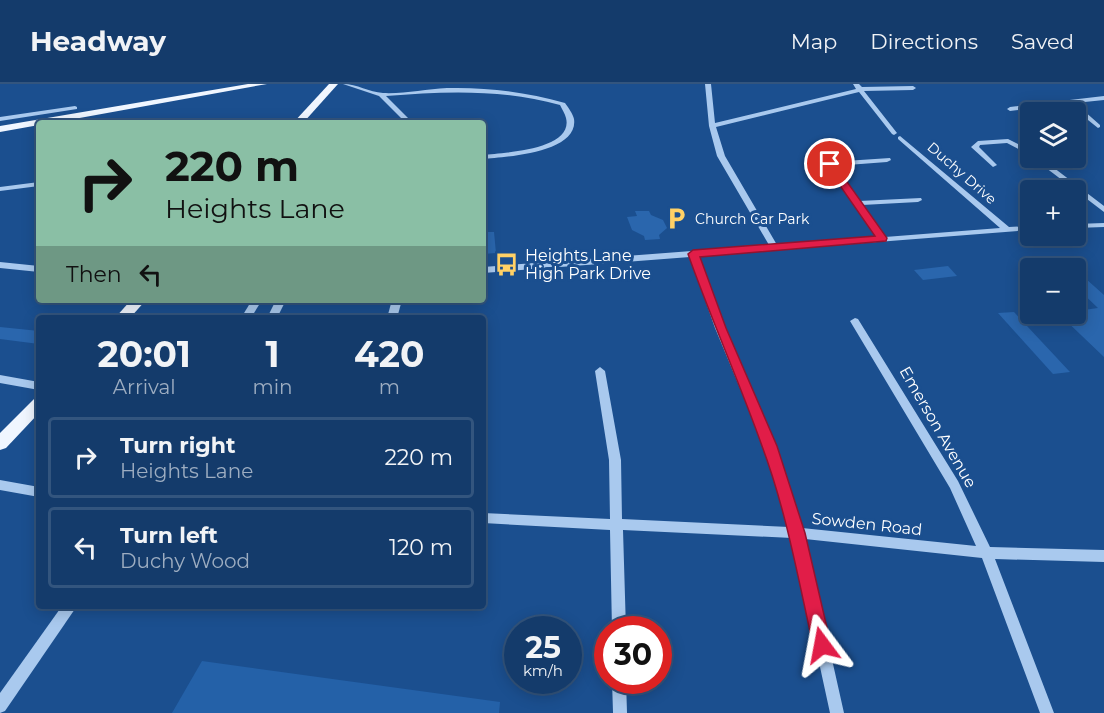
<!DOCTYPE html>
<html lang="en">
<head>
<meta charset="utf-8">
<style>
  body { margin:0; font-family:Montserrat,sans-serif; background:#214673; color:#f1f3f6; height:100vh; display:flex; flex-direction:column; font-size:22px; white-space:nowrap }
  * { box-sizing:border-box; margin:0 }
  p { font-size:20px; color:#9dadc1 }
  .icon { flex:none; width:33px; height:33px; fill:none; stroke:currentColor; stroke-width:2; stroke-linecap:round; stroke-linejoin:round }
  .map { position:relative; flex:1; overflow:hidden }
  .panel { position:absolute; left:36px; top:231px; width:450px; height:294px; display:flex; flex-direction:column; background:#143b6b; border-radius:6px; box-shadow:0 3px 15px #0003,0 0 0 2px #33557e }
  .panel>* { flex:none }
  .banner { position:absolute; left:36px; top:36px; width:450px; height:183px; border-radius:6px; box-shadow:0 3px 15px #0003,0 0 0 2px #33557e; background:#8abfa5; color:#111; overflow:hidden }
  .buttons { position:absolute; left:1020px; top:18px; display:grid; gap:12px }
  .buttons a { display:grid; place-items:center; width:66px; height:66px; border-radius:6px; background:#143b6b; box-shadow:0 3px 15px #0003,0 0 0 2px #33557e; font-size:30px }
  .speed { position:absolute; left:504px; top:532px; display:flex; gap:12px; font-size:30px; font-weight:700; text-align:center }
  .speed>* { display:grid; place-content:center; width:78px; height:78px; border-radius:50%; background:#143b6b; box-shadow:0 3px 15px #0003,0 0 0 2px #33557e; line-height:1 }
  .speed small { font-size:15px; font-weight:400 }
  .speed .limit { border:9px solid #d22; background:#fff; color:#111 }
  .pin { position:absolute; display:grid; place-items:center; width:51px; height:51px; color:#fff; margin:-26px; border:3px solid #fff; border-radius:50%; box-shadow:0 2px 6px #0007 }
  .me { position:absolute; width:66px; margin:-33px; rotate:347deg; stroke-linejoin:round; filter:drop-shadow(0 0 4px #0008) }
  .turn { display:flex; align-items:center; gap:21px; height:126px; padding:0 30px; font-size:27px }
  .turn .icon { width:78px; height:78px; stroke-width:2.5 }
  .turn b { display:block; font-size:42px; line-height:51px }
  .then { display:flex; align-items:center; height:57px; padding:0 30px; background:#0003; gap:12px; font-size:22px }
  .eta { display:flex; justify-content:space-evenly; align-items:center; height:102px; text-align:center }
  .eta b { font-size:36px; font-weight:700; line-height:42px }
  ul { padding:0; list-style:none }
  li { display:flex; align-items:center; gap:18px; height:81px; margin:0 12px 9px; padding:0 18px; border:3px solid #33557e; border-radius:6px }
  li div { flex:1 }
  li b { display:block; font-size:22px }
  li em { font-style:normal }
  header { display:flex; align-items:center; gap:36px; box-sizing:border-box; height:84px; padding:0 30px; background:#143b6b; border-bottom:2px solid #33557e }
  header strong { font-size:28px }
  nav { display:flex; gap:33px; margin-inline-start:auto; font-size:21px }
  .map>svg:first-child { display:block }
</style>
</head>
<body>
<header>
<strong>Headway</strong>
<nav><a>Map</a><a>Directions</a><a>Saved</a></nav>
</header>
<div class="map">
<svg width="1104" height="629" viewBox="0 0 1104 629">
  <rect width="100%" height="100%" fill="#1b4f8f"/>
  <path fill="#2461a8" d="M202 577 500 618 499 629H172Z"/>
  <g fill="#2a66ad">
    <path d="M635 127H649L651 131 663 136 667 144 659 151 660 155 645 156 644 152 632 146 627 133 637 132Z"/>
    <path d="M483 148H494L496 169 483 170Z"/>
    <path d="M948 182 957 192 923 196 914 186Z"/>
    <path d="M1076 186 1104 211V273L1059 230H1076V227L1098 224 1076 203Z"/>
    <path d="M1014 228 1070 288 1053 290 998 229Z"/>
    <path d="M0 243 39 247V260L0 255Z"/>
  </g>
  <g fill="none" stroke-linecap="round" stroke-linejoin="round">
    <g fill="#a9c9ee" fill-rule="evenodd">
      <path d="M343 0C357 0 369 8 383 9 404 10 426 5 447 4 488 3 526 8 565 19 568 23 573 30 574 35 579 69 504 73 483 75V71C503 69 574 66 566 34 565 30 562 25 560 21 503 5 445 7 386 12L413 39H406L379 12Z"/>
      <path d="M705 0H711L715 39 856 5 853 0H859L862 3 913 2 916 4 913 6 864 7 897 49 894 51 892 50 859 8 716 43 725 72 777 161 877 153 827 82 812 83 811 81 815 79 890 74 891 76 887 78 834 82 859 117 921 114 922 116 918 118 862 121 885 153 1000 144 898 55V53L900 52 1009 143 1030 142V146L698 172 725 244 776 362 802 444 976 462 950 404 850 237 855 234 858 235 958 397 990 463 1104 466V478L995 475 1054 629H1040L982 474 805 455 844 629H830L792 454 623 446 626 546H612L610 446 483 439V429L610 435 609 376 595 287 600 283 605 287 621 376 622 435 789 443 764 362 715 244 690 173 483 189V183L769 161 717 72 709 42Z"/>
      <path d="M1104 12V16L1075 19 1100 41V43L1098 44 1068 20 1010 27 1007 25 1010 23Z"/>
      <path d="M75 22 77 23V25L0 37V33Z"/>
      <path d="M72 31 75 33 72 39H66L70 32Z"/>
      <path d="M1008 55 1030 66V71L1007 59 980 61 979 63 997 81 993 83 971 63 978 57Z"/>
      <path d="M1033 74H1041L1104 122V128Z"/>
      <path d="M39 98V102L0 107V103Z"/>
      <path d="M1104 139V143L1076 144V140Z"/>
      <path d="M0 178 39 182V188L0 184Z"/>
      <path d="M252 216H262L251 234H241Z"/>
      <path d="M276 216H286L277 234H267Z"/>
      <path d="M392 216H402L397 234H387Z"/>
      <path d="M0 291 39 298V306L0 299Z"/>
      <path d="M0 396 39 403V413L0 406Z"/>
      <path d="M62 522H77L5 627 0 629V609Z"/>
      <path d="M612 597H626L627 629H613Z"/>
    </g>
    <g fill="#f0f6ff" fill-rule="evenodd">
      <path d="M248 0H267L52 39H39V41L0 48V42Z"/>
      <path d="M329 0H338L303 39H293Z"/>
      <path d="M131 216H146L130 234H115Z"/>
      <path d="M39 313V329L6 364 0 366V349L34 315Z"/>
    </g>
  </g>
  <path fill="#e11d48" stroke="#92132f" stroke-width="1.5" d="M826 78H833L887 154 886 157 700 173 726 244 777 362 805 449 831 561 828 568 822 570 816 568 813 561C798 494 786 426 762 362 739 297 711 235 688 170L693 166 875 152 825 80Z"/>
  <defs>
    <symbol id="parking-bare" viewBox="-9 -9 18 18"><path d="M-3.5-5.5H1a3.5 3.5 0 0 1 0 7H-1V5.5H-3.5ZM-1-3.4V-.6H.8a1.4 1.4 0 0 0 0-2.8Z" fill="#ffd166" stroke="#1b4f8f" stroke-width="2.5" paint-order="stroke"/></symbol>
    <symbol id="bus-bare" viewBox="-9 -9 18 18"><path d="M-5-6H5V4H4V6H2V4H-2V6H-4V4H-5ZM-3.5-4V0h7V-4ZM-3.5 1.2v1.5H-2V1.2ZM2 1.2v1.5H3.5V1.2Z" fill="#ffd166" stroke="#1b4f8f" stroke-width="2.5" paint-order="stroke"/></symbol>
  </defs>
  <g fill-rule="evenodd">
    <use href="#parking-bare" x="660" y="118" width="33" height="33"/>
    <use href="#bus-bare" x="490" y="164" width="33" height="33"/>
  </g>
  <g text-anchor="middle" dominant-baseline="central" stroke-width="6" stroke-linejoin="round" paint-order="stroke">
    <g font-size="14" fill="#fff" stroke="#1b4f8f">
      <text transform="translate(962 89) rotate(41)">Duchy Drive</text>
    </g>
    <g font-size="14" fill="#fff" stroke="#1b4f8f" text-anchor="start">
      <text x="695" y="135">Church Car Park</text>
    </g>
    <g font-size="16" fill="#fff" stroke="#1b4f8f" text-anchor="start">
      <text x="525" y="171">Heights Lane<tspan x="525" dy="18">High Park Drive</tspan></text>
    </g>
    <g font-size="16" fill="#fff" stroke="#1b4f8f">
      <text transform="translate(938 343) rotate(60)">Emerson Avenue</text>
      <text transform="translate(867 440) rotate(6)">Sowden Road</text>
    </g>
  </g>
</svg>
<div class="buttons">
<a><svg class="icon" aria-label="layers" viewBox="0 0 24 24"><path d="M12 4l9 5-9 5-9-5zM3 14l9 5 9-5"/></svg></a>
<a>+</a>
<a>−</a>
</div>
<div class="speed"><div>25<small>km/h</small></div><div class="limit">30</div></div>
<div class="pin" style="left:830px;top:80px;background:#d93025"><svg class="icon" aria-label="arrive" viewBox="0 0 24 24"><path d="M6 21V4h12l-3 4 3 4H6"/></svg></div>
<svg class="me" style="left:822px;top:561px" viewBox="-20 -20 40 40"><path d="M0-17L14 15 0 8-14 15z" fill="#e11d48" stroke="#fff" stroke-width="4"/></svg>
<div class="banner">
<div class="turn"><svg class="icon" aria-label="right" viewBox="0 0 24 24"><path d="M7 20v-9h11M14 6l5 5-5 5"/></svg><div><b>220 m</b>Heights Lane</div></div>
<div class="then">Then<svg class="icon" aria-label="left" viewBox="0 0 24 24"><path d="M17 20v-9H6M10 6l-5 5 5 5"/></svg></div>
</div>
<section class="panel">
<div class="eta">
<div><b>20:01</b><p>Arrival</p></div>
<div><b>1</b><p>min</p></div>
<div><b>420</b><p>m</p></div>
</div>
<ul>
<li><svg class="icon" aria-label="right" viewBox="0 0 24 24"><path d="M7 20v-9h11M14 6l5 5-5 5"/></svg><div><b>Turn right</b><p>Heights Lane</p></div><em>220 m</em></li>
<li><svg class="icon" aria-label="left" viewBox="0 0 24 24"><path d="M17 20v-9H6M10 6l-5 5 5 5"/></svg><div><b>Turn left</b><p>Duchy Wood</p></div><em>120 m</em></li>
</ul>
</section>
</div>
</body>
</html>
